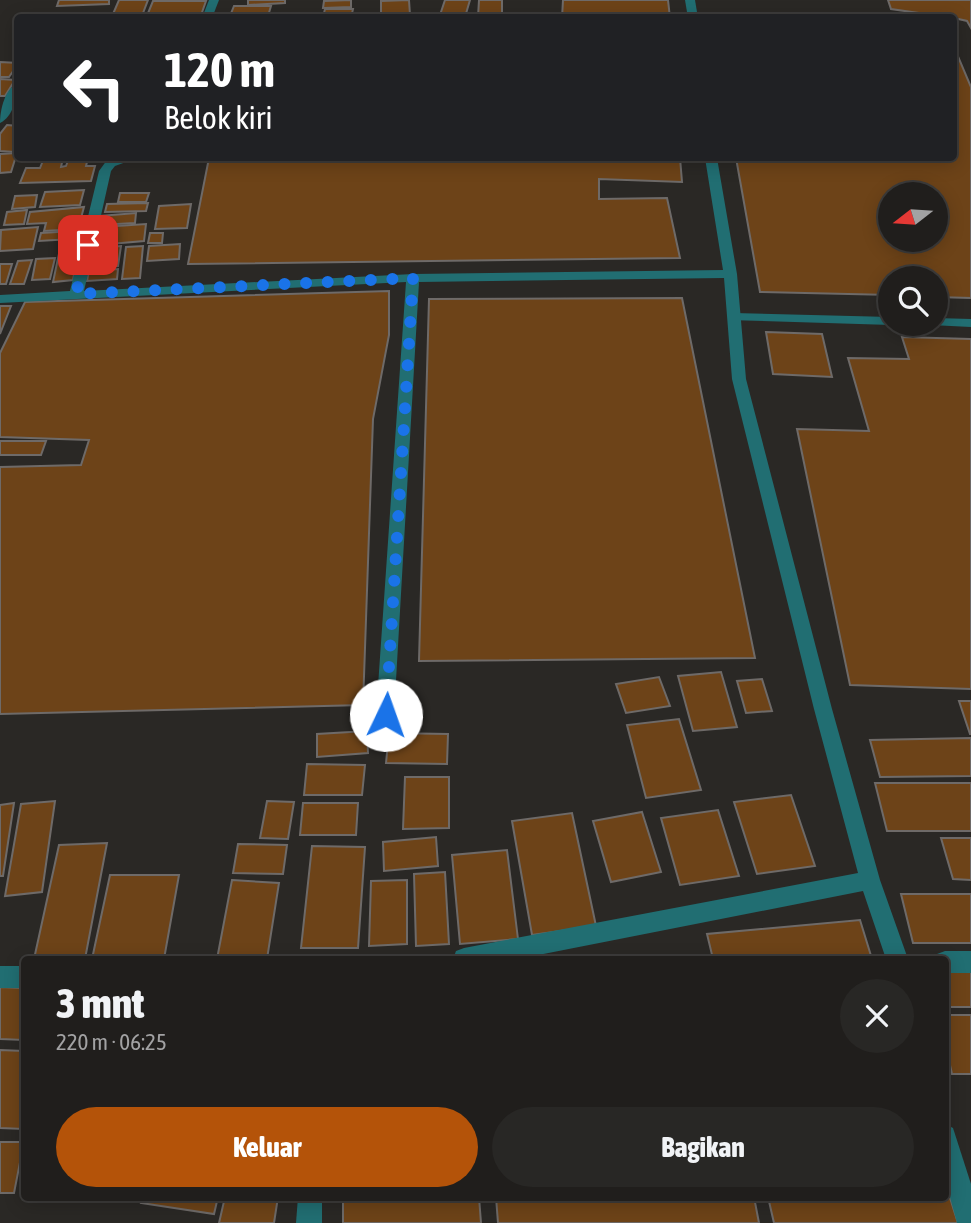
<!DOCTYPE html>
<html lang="id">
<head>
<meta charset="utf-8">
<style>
  body { margin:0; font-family:"Asap Condensed",sans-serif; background:#282725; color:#f1f3f6; height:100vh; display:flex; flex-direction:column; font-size:26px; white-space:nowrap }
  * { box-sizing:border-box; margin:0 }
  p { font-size:23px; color:#a2a2a3 }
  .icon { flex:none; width:38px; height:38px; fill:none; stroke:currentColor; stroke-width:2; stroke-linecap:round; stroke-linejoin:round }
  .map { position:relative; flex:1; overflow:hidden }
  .panel { position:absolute; left:21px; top:956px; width:928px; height:245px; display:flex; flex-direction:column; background:#201e1c; border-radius:7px; box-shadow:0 4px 18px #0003,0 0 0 2px #3d3c3b }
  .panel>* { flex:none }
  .top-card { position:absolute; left:14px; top:14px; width:943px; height:147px; border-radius:7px; box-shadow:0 4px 18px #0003,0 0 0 2px #3d3c3b; background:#202124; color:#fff; overflow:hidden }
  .needle { width:46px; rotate:253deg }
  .fabs { position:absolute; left:878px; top:182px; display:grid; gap:14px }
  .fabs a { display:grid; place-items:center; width:70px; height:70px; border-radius:50%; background:#201e1c; box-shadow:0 4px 18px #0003,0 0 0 2px #3d3c3b; font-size:35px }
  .pin { position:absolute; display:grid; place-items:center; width:60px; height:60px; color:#fff; margin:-30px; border-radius:14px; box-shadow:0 4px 10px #0006 }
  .me { position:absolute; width:77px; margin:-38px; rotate:3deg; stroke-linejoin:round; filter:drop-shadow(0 0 5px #0008) }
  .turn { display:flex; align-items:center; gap:24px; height:147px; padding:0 35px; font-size:32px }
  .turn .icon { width:91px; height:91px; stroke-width:2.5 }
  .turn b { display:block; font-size:49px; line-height:60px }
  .round { display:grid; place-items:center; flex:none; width:74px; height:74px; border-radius:37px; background:#282725 }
  .headline { display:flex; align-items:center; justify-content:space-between; height:119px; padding:0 35px }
  h1 { font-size:42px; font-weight:800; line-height:52px }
  .primary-button { display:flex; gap:14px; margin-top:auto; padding:14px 35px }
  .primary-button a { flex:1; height:80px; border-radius:42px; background:#b45309; color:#fff; font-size:28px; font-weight:800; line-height:80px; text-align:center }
  .primary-button a+a { background:#282725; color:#f1f3f6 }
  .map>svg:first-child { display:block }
</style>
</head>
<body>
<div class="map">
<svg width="971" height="1223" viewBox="0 0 971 1223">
  <rect width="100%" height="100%" fill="#2a2825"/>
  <g fill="#6d4318" stroke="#6e6a68" stroke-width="2" fill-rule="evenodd">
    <path d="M59 0H109V4L57 6Z"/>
    <path d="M119 0H148L143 13 113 14Z"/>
    <path d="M248 0H285V3L248 5Z"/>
    <path d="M351 0V7L323 8 324 1Z"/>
    <path d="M409 0 410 15 381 16V1Z"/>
    <path d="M445 0H470L465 17 440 15Z"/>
    <path d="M479 0H502V17H478Z"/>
    <path d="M563 0H668L670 18H562Z"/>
    <path d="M888 0H971V28L967 21 954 18 891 9Z"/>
    <path d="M153 1H206L200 18H146Z"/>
    <path d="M234 6H271L268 16H230Z"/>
    <path d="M325 9H353L351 18 323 17Z"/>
    <path d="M82 13H111L109 18H80Z"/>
    <path d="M954 53 957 54 971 87V298L936 297V278H891V295L760 292 736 158H954ZM891 194H936V240H891Z"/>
    <path d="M0 62 18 63V64L9 77H0Z"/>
    <path d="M0 79 15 80 5 96H0Z"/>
    <path d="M7 125 18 126V148L15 152 0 151V134Z"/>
    <path d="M17 153 11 172 0 173V154Z"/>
    <path d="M44 158H63L61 167 66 166 69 158H88L86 166H95L91 181 20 183 26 168H40Z"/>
    <path d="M209 158H680L682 182 599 179V199L667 198 680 258 188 264Z"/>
    <path d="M84 190 80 205 40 207 45 192Z"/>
    <path d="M120 193H149L146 202H118Z"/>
    <path d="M37 195 35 207 12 209 15 196Z"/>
    <path d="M148 203 146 211 105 212 107 204Z"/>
    <path d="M191 204 187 228 155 229 159 206Z"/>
    <path d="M84 207 78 229 44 231 46 223 27 224 30 212Z"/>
    <path d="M27 210 24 224 4 225 7 212Z"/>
    <path d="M136 213 135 223 99 225 100 216Z"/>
    <path d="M146 224 144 241 99 245 102 227Z"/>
    <path d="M38 227 33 249 0 251 1 230Z"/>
    <path d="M74 231 72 239 39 241 41 233Z"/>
    <path d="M150 233H163L162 243H148Z"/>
    <path d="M180 244 179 259 147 261 149 246Z"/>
    <path d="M121 246 118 266 87 268 91 248Z"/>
    <path d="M143 246 140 278 122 279 126 247Z"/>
    <path d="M79 247 73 280 53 282 60 249Z"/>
    <path d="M55 258 50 279 32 280 36 259Z"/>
    <path d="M32 260 24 284H10L18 261Z"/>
    <path d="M0 264H12L6 284H0Z"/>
    <path d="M118 269 117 279 87 281 89 271Z"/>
    <path d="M389 291V335L373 419 363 705 0 714V467L81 465 89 440 0 437V353L25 302Z"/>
    <path d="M682 298 755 658 419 661 429 299Z"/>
    <path d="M0 306H11L0 334Z"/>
    <path d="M766 332 822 334 832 377 773 374Z"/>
    <path d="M902 337 971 339V689L850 685 797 429 869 431 848 358 909 359Z"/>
    <path d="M0 441H46L41 455H0Z"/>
    <path d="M721 672 737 727 693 731 678 676Z"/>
    <path d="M659 677 670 706 626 713 616 684Z"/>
    <path d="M762 679 772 711 746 713 737 681Z"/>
    <path d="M959 701H971V734H970Z"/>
    <path d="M679 719 701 790 646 798 627 725Z"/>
    <path d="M367 731 368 753 317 757V734Z"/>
    <path d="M389 733 448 734 447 764 386 763Z"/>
    <path d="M971 738V776L880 777 870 740Z"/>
    <path d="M307 764 365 765 362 795H304Z"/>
    <path d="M405 777H449V828L403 829Z"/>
    <path d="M875 783H971V831H887Z"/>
    <path d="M791 795 815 866 757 874 734 802Z"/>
    <path d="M55 801 42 892 5 896 21 804Z"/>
    <path d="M267 801 294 802 288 839 260 838Z"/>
    <path d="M14 803 3 876H0V805Z"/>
    <path d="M303 803H358L356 835H300Z"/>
    <path d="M718 810 739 876 680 885 661 818Z"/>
    <path d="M642 812 661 872 611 882 593 821Z"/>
    <path d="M572 813 596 926 532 935 512 821Z"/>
    <path d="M436 837 438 866 384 871 383 842Z"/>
    <path d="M941 838H971V880L953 879Z"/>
    <path d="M107 843 85 959H34L59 845Z"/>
    <path d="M238 844 287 845 283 874 233 873Z"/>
    <path d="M312 846 365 847 358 948H301Z"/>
    <path d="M507 850 518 939 460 944 452 855Z"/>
    <path d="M445 872 449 944 416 946 414 874Z"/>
    <path d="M110 875H179L164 959H92Z"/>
    <path d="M232 880 279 883 267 959H217Z"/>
    <path d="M407 880V944L369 946 371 881Z"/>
    <path d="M901 894H971V943H913Z"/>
    <path d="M860 920 872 959H713L707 934Z"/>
    <path d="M945 966H971V1007H948L945 995Z"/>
    <path d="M0 987 24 988V1040L0 1039Z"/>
    <path d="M945 1015H971V1074H952L945 1043Z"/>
    <path d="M0 1050 24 1051V1129L0 1128Z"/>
    <path d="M0 1142H24L14 1193H0Z"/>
    <path d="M945 1182 958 1223H774L768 1197H945Z"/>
    <path d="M143 1197H218L214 1214 141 1203Z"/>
    <path d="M225 1197H278L274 1223H219Z"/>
    <path d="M343 1197H479L481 1223H343Z"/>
    <path d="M496 1197H754L759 1223H498Z"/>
  </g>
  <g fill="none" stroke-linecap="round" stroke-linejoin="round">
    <g fill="#216e72" fill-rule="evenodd">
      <path d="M733 313 891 317V324H896L891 325 728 320V314Z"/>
      <path d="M936 318 971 319V327L931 325 936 324Z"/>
    </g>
    <g fill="#216e72" fill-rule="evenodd">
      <path d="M209 0H219L212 18H202Z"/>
      <path d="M685 0H695L698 18H688Z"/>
      <path d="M18 82C18 96 13 117 0 123 0 109 5 89 18 82Z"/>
      <path d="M119 158H137L115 166 111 171 84 291 413 274 723 270 705 158H717L737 274 746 379 832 709 880 880 908 959H886L863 891 518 959H453L456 951 464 948 858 873 814 709 732 379 724 278 419 282 394 715 392 721 385 723 378 721 376 715 406 282 0 303V295L70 291 99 171 107 160Z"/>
      <path d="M945 951H971V973H945V959H935L937 954Z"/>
      <rect x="0" y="966" width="24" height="22"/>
      <path d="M945 1124 953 1128 971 1184V1223H957L945 1179Z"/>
      <path d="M298 1197H322V1223H296Z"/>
    </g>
  </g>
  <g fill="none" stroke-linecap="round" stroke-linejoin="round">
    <path stroke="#1a73e8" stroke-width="12" stroke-dasharray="0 21.6" d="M88 245 76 294 413 278 386 715"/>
  </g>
</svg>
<div class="fabs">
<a><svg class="needle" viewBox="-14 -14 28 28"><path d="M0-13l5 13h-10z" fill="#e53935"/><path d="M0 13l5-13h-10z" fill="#a2a2a3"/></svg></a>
<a><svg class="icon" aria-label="search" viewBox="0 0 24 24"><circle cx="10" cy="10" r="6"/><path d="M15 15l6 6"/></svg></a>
</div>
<div class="pin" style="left:88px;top:245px;background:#d93025"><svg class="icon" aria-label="arrive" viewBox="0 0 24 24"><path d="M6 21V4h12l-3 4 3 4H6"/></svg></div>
<svg class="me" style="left:386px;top:715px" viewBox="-20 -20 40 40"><circle r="19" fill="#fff"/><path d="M0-13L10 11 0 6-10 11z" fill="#1a73e8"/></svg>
<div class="top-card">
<div class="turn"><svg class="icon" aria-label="left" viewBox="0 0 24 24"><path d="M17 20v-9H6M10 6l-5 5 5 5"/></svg><div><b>120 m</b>Belok kiri</div></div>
</div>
<section class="panel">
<div class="headline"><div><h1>3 mnt</h1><p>220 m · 06:25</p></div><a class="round"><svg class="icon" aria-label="close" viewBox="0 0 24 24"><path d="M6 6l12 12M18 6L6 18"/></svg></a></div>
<div class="primary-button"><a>Keluar</a><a>Bagikan</a></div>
</section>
</div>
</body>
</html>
